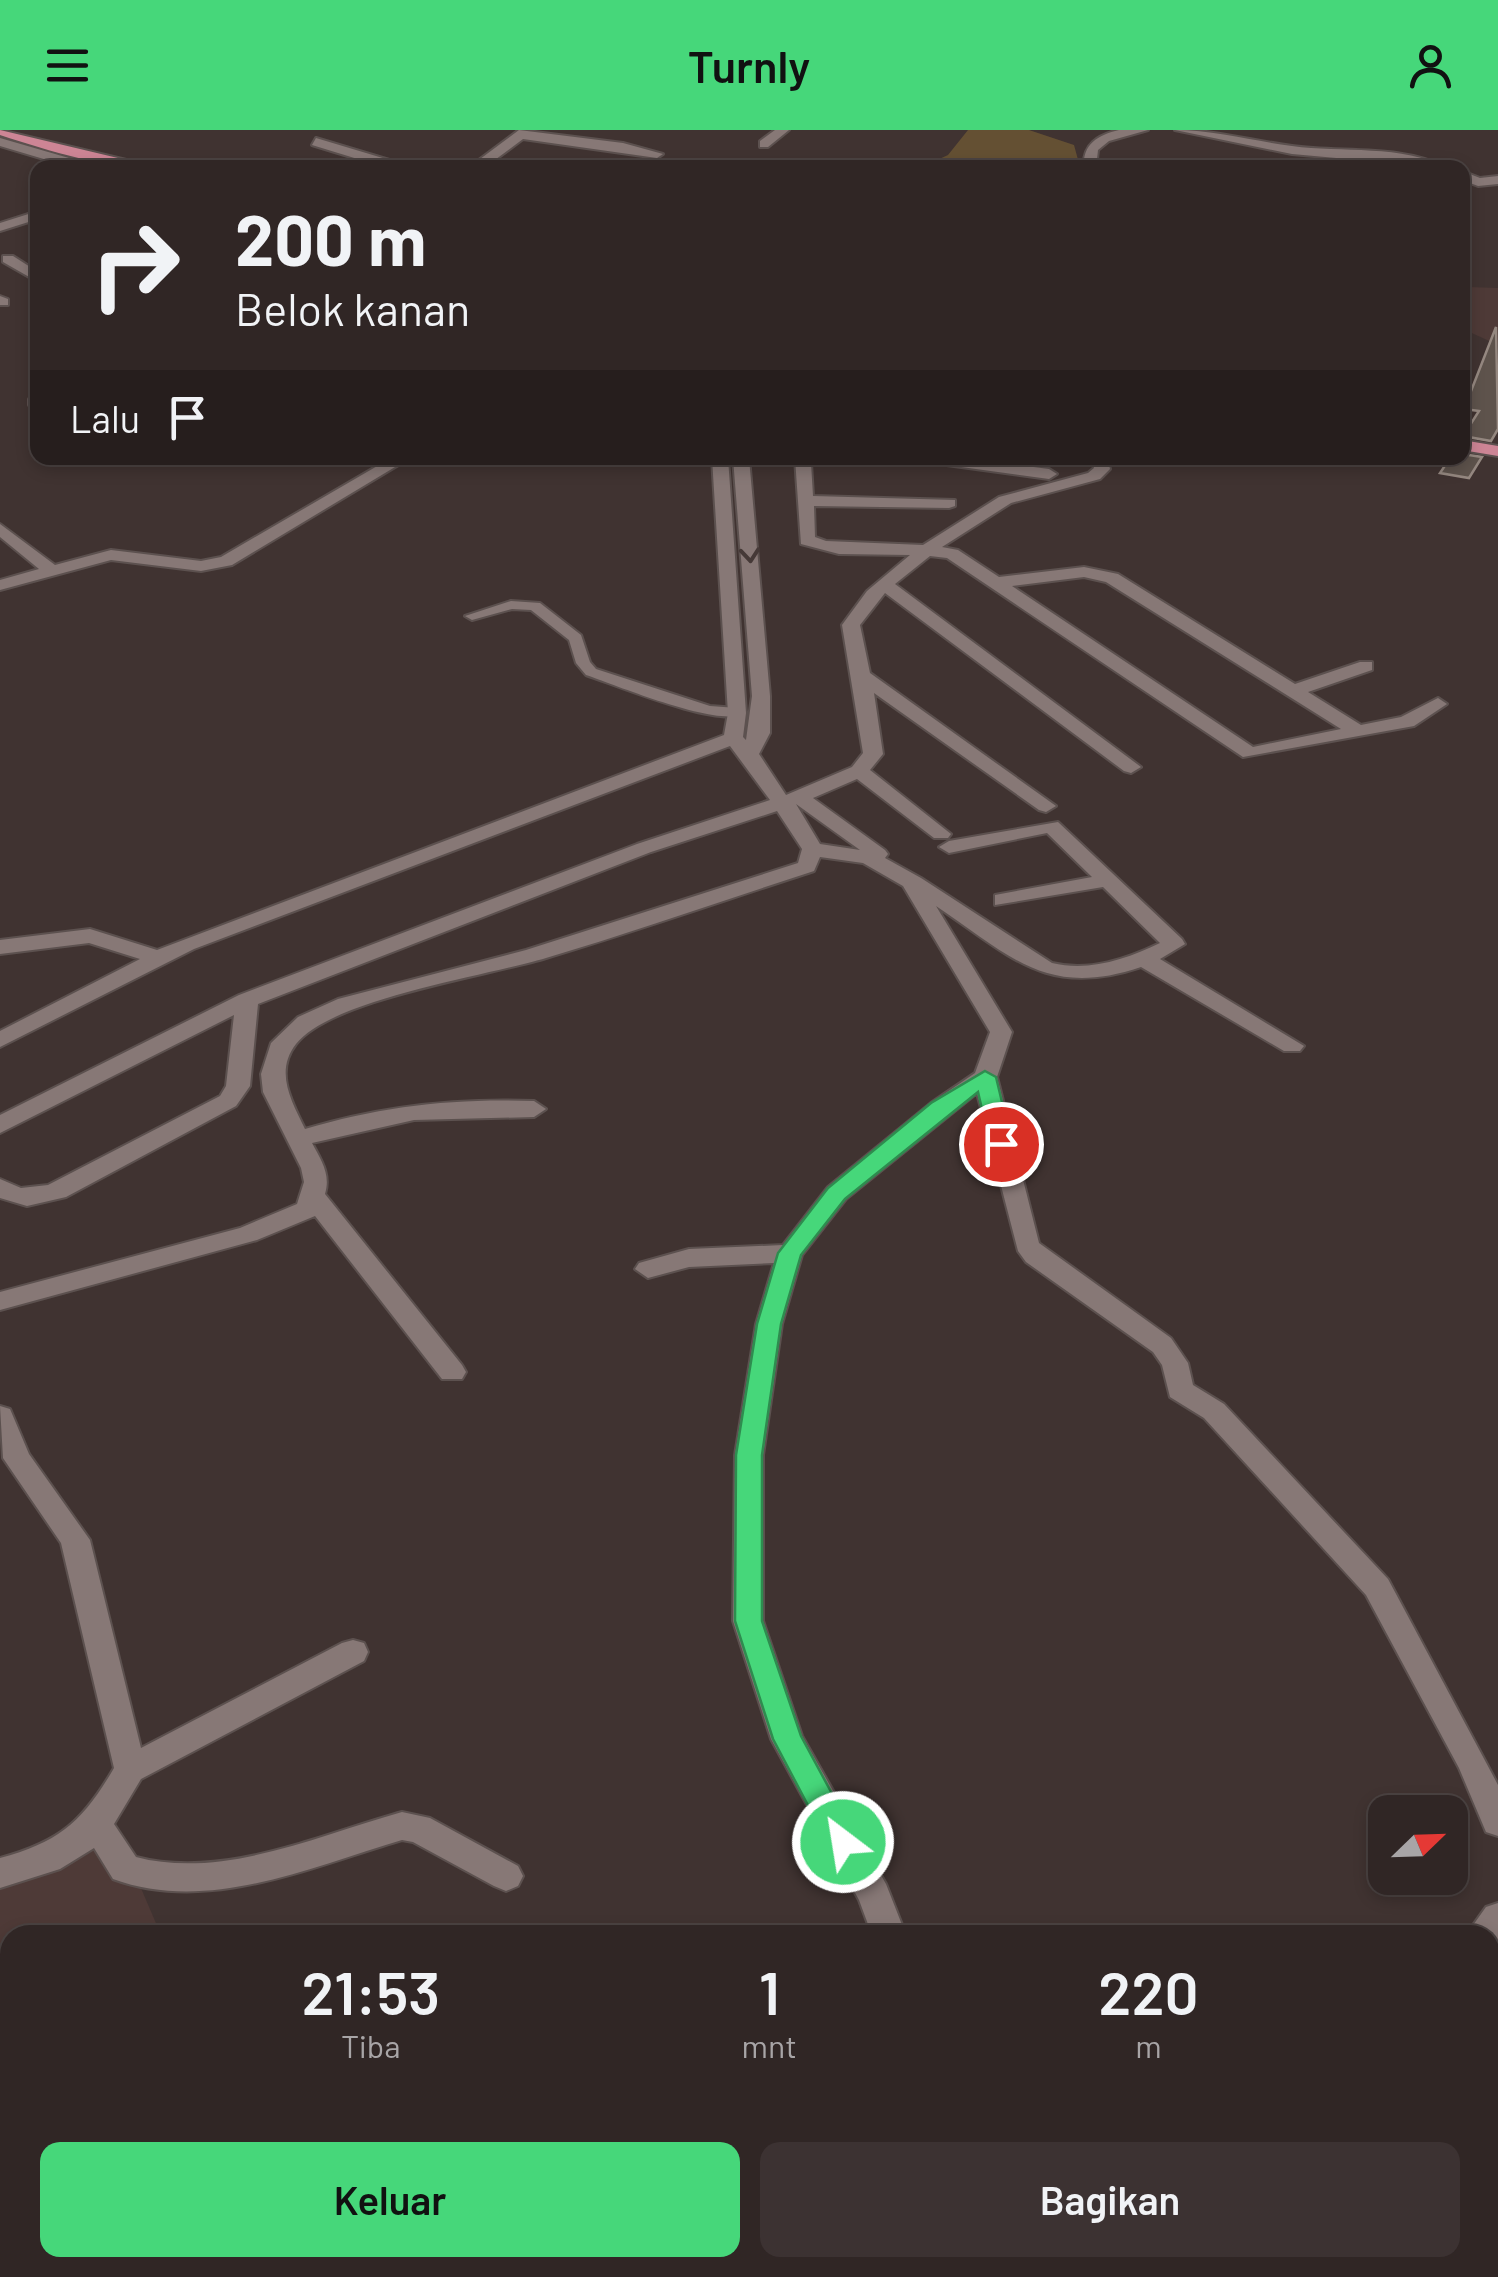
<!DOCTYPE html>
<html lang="id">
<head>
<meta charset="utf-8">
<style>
  body { margin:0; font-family:Barlow,sans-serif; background:#3c3232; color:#f1f3f6; height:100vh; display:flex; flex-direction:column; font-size:38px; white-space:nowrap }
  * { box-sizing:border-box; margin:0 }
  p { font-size:32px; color:#a8a5a7 }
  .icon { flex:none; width:55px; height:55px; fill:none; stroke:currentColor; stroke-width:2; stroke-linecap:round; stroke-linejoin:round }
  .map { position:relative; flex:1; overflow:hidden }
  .sheet { position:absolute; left:0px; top:1795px; width:1500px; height:352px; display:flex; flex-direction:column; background:#302625; border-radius:30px 30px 0 0; box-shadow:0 5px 15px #0003,0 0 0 2px #4b4342 }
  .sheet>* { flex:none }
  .banner { position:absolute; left:30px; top:30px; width:1440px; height:305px; border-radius:20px; box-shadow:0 5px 15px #0003,0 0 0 2px #4b4342; background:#302625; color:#f1f3f6; overflow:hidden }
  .needle { width:65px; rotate:67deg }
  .fabs { position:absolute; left:1368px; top:1665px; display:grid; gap:20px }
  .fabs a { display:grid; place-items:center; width:100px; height:100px; border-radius:20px; background:#302625; box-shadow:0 5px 15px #0003,0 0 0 2px #4b4342; font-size:50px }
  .pin { position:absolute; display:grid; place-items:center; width:85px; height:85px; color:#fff; margin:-42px; border:5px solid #fff; border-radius:50%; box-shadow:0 2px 10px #0007 }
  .me { position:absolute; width:110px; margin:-55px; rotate:329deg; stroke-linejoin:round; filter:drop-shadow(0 0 8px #0008) }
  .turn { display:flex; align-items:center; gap:35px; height:210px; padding:0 40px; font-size:45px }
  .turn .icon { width:130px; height:130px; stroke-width:2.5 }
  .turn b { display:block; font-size:70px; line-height:85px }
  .then { display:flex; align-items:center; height:95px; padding:0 40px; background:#0003; gap:20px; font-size:38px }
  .eta { display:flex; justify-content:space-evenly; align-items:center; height:170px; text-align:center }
  .eta b { font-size:60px; font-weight:600; line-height:70px }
  .action { display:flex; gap:20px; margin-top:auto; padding:20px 40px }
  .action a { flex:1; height:115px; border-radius:20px; background:#46d77a; color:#111; font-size:40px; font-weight:600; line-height:115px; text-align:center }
  .action a+a { background:#3c3232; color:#f1f3f6 }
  header { display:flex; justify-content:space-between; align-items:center; height:130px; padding:0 40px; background:#46d77a; color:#111; font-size:45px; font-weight:600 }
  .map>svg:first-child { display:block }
</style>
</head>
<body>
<header><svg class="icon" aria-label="menu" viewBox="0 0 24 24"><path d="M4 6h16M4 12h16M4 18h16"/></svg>Turnly<svg class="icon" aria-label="person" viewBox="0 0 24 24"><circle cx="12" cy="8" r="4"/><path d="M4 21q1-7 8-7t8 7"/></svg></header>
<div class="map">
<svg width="1498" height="2147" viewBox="0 0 1498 2147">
  <rect width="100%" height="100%" fill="#403331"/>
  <g fill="#4e3a37">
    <path d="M1468 157 1498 158V215L1463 199Z"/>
    <path d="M120 1709 161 1805H10V2068L0 2072V1758Z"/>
  </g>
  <path fill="#645033" d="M968 0H1029L1074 15 1080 37H922L948 25Z"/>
  <g fill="#5e534c" stroke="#958880" stroke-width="2.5">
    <path d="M1496 197 1498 299 1491 311 1463 306 1479 281 1464 279Z"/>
    <path d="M1462 324 1482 327 1469 348 1440 343 1450 328Z"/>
  </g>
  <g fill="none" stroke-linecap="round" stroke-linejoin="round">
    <defs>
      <path id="service" d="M511 471 540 473 581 505 590 532 596 539 710 576 737 578 745 583C721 599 616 555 586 545L576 533 569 510 531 480 512 479 472 490 465 486Z"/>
      <g id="minor">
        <path d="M519 0 623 13 663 24 657 28 523 9 484 38H468Z"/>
        <path d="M775 0H789L768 17H760V11Z"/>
        <path d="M1119 0H1148L1109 11 1098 20 1096 38H1084C1082 14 1098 5 1119 0Z"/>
        <path d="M1175 0C1215 0 1253 11 1292 16 1341 23 1403 14 1447 38L1292 24Z"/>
        <path d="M0 8 93 35 95 38H74L0 16Z"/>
        <path d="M316 8 406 35 408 38H387L312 15Z"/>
        <path d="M1462 41 1480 48 1498 46V54L1478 56 1462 50Z"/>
        <path d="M38 81V89L0 101V93Z"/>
        <path d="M3 126H13L38 142V152L3 132Z"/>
        <path d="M0 166 8 169V175H0Z"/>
        <path d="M38 267V276L29 275V269Z"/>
        <path d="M391 328H410L232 435 201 441 111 430 0 460V450L39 439 0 407V394L55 435 111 420 201 431 221 427Z"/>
        <path d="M712 328H728L746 583 743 607 746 610 752 566 733 328H749L770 566V603L759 624 786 665 852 637 863 623 842 495 867 461 910 425 839 424 801 414 795 328H837L811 333 813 366 955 370V376L949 378 814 376 815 407 826 411 923 415 999 367 1088 343 1094 338 1091 328H1107L1110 339 1100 349 1011 373 942 417 958 420 999 447 1084 437 1118 444 1295 554 1360 532H1372V540L1308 562 1361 595 1401 587 1438 568 1447 574 1414 596 1243 627 947 428 930 426 895 454 1141 637 1131 643 1124 641 885 463 860 495 870 543 1056 676 1046 682 1039 680 874 563 883 624 870 640 951 704 948 708H934L857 649 813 668 885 720 888 724 885 728 921 748 1052 833C1089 842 1127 829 1160 813L1103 757 995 775V765L1092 747 1047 703 949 723 939 717 949 711 1058 692 1182 809 1185 814 1160 829 1304 916 1300 921H1284L1141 837C1046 869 1011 826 936 776L1012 902 997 947 1039 1113 1171 1208 1188 1233 1193 1255 1224 1274 1388 1449 1498 1655V1706L1486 1702 1459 1638 1366 1465 1204 1288 1170 1267 1162 1235 1153 1222 1026 1132 1018 1121 977 963 846 1069 802 1125 782 1194 763 1325V1491L802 1606 886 1754 906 1805H872L859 1770 771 1609 733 1491 735 1325 756 1194 774 1133 689 1137 648 1148 635 1139 639 1133 689 1119 783 1115 828 1057 931 973 975 943 990 902 903 756 863 733 820 727 814 741C725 770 636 801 546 828 487 846 331 869 296 914 274 942 292 972 305 999 381 976 455 968 534 971L546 979 534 987 414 990 312 1013C321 1030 331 1044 325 1064L462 1235 466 1242 462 1249H442L315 1086 257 1110 0 1180V1162L240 1098 297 1074 304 1052 301 1038 263 962 261 944 271 913 298 887 338 869 526 820 798 733 802 719 777 681 651 722 258 874 250 956 236 976 66 1067 27 1076 0 1068V1049L21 1058 48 1055 220 966 226 956 234 885 0 1003V985L239 865 637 714 770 670 730 616 194 819 0 917V901L140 829 89 813 0 824V810L90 799 157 820 724 605 728 583ZM1084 447 1106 452 1341 599 1253 617 1012 456ZM796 674 860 720 820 714Z"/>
        <path d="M924 328H963L1049 339 1057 344 1049 349 932 333Z"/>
        <path d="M0 1276 10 1279 29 1324 90 1410 141 1618 342 1513 353 1510 364 1513 368 1522 364 1531 141 1649 114 1694 136 1727C223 1750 319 1705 402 1682L430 1688 518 1736 523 1746 518 1756 506 1761 494 1756 413 1712 402 1710C310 1737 208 1784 113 1749L94 1718 60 1739 0 1758V1728C60 1712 83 1691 114 1638L61 1413 3 1328Z"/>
        <path d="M1498 1773V1813L1490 1818V1805H1466L1486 1777Z"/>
        <path d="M1490 2115 1498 2118V2147H1476L1472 2138H1490Z"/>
        <path d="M1109 2138H1147L1145 2147H1107Z"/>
      </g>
      <g id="primary">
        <path d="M0 0 160 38C104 38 52 22 0 5Z"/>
        <path d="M1462 310 1498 316V326L1462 320Z"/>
      </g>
    </defs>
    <use href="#service" stroke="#5c514f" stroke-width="4"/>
    <use href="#minor" stroke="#5c514f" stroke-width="4"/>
    <use href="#primary" stroke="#5c514f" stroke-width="4"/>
    <use href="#service" fill="#877876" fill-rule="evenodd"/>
    <use href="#minor" fill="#877876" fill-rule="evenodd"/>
    <use href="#primary" fill="#cd8595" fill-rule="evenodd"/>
  </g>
  <defs><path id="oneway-chevron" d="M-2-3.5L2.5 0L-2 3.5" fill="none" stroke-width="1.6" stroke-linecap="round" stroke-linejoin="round" transform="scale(2.5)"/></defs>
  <use stroke="#453937" href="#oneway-chevron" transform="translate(750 425) rotate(85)"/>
  <path fill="#46d77a" stroke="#2e8c4f" stroke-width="2.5" d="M985 941 996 947 1012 1014 1009 1019H993L990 1014 978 962 845 1069 801 1125 781 1194 762 1325V1491L801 1606 858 1712 853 1721 843 1725 832 1721 773 1609 735 1491 736 1325 757 1194 778 1123 828 1058 931 973Z"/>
</svg>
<div class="fabs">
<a><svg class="needle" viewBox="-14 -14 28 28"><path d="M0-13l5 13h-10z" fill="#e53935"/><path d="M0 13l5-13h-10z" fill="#a8a5a7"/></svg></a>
</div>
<div class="pin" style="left:1001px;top:1014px;background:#d93025"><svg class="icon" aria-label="arrive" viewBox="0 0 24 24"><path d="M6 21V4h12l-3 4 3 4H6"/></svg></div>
<svg class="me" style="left:843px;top:1712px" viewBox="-20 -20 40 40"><circle r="17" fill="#46d77a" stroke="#fff" stroke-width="3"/><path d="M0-11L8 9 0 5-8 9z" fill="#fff"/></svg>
<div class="banner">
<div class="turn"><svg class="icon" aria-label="right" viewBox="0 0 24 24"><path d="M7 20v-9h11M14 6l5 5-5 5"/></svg><div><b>200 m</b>Belok kanan</div></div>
<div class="then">Lalu<svg class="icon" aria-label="arrive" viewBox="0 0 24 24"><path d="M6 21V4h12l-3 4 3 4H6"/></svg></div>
</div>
<section class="sheet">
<div class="eta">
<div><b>21:53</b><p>Tiba</p></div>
<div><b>1</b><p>mnt</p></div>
<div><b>220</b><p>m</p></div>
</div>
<div class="action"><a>Keluar</a><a>Bagikan</a></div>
</section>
</div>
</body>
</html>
